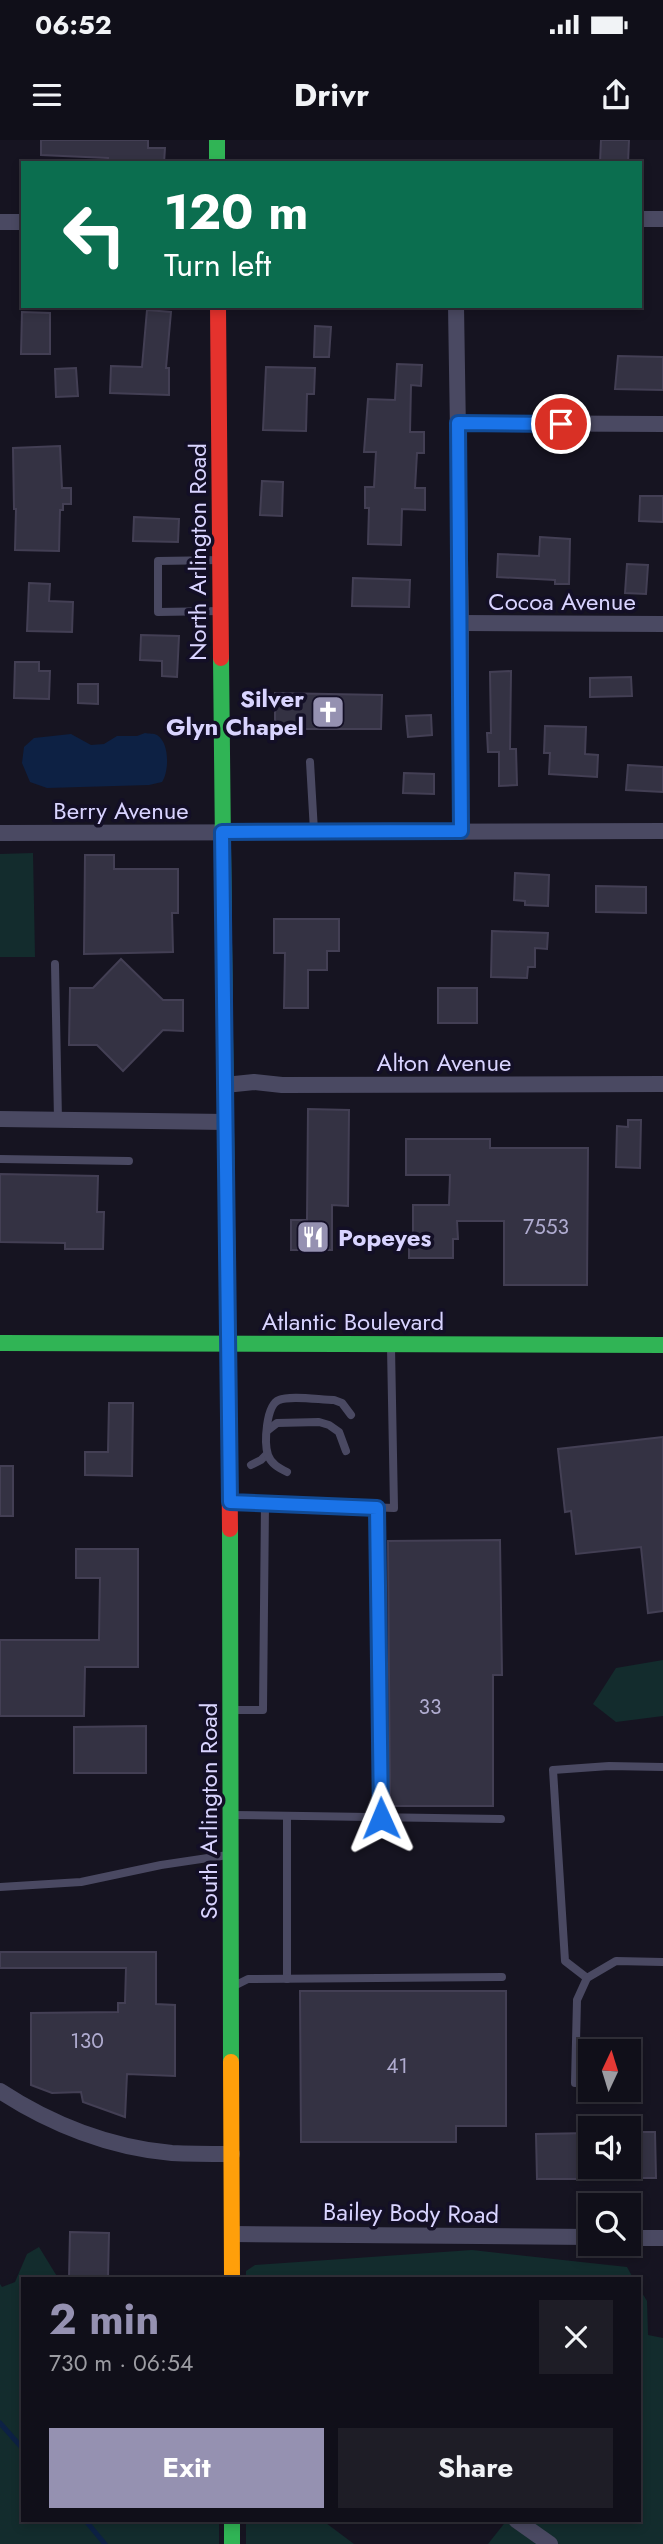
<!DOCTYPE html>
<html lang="en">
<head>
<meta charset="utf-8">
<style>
  body { margin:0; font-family:Jost,sans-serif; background:#1e1d26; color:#f1f3f6; height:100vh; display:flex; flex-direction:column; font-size:26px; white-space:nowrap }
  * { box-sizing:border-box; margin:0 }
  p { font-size:23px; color:#9c9ca2 }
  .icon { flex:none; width:38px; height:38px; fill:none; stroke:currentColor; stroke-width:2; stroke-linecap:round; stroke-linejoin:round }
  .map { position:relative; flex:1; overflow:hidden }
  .drawer { position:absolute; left:21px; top:2137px; width:620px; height:245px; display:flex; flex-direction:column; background:#100f19; border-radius:0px; box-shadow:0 4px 10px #0003,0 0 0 2px #302f38 }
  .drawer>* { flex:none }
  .guide { position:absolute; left:21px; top:21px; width:621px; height:147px; border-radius:0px; box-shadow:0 4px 10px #0003,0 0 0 2px #302f38; background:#0b6e4f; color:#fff; overflow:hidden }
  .needle { width:46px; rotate:4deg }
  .controls { position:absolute; left:578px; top:1899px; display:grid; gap:14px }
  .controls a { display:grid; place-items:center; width:63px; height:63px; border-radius:0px; background:#100f19; box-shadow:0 4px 10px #0003,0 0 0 2px #302f38; font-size:35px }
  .pin { position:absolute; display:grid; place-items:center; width:60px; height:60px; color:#fff; margin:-30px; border:4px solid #fff; border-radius:50%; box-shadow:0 2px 7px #0007 }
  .me { position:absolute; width:77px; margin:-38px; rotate:359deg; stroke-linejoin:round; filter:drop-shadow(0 0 5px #0008) }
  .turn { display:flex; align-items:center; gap:24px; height:147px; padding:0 28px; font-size:32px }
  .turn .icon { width:91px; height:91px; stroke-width:2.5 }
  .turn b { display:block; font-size:49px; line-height:60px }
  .round { display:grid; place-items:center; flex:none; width:74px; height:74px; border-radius:0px; background:#1e1d26 }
  .head { display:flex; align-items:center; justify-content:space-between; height:119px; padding:0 28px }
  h1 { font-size:42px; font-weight:700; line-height:52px; color:#9591b1 }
  .cta { display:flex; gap:14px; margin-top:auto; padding:14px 28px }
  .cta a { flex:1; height:80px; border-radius:0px; background:#9591b1; color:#fff; font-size:28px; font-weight:700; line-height:80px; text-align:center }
  .cta a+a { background:#1e1d26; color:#f1f3f6 }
  .status { display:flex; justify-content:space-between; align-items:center; height:49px; padding:0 35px; background:#100f19; direction:ltr }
  .status svg { height:19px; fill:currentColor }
  header { display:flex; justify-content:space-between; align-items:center; height:91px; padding:0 28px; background:#100f19; font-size:32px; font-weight:700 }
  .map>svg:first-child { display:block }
</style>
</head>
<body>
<div class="status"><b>06:52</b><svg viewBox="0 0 49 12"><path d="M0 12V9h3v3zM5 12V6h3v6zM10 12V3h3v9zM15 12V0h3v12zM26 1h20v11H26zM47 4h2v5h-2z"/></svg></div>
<header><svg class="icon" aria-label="menu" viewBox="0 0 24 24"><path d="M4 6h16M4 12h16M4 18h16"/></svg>Drivr<svg class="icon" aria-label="share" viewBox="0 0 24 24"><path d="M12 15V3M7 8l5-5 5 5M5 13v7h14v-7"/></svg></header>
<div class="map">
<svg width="663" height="2404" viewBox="0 0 663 2404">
  <rect width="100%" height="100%" fill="#161421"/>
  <g fill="#132c2d">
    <path d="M33 713 35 817H0V714Z"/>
    <path d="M663 1520V1576L616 1582 593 1564 616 1528Z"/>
    <path d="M39 2107 58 2138H23V2380H219V2404H0V2144L2 2147 15 2142 27 2114Z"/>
    <path d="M472 2110 627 2127 633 2138H246V2131L255 2125Z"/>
    <path d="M639 2148 647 2161 648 2195 663 2198V2404H488L507 2380H639Z"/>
    <path d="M246 2380H322L354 2404H246Z"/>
  </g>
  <path fill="#0d2144" d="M145 593C149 594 154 593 157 595 170 603 169 632 162 642L149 645 47 648 30 642 22 623 24 607 34 598 71 594 91 605 104 604 117 596H137Z"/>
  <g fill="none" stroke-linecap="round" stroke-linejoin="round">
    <g stroke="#0d2144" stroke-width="5">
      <path d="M0 2283 23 2309"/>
      <path d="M85 2380 105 2404"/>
    </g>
  </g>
  <g fill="#343243" stroke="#433f54" stroke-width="2">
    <path d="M41 0H148V8H165L164 23H108V18L41 15Z"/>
    <path d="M601 0H629L628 23H600Z"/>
    <path d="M147 170 171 172 166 228H169V255L110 253 111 226 142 227Z"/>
    <path d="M22 172 50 173V214H21Z"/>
    <path d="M315 186 331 187 329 217H314Z"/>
    <path d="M618 216 663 217V250L615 249Z"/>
    <path d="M397 224 422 225 421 246 411 245 410 292H424V313H417L415 348H425V370L402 369 401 405 368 404 369 368H365V347H374L376 312H364L368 259 395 260Z"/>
    <path d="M266 227 315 228 314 254H307L306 291 263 290Z"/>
    <path d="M76 228 78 256 56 257 55 229Z"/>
    <path d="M60 306 62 348H71V364H63V370H60L59 411 15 410 16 369H14L13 308Z"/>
    <path d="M262 341 283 342 282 376 260 375Z"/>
    <path d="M640 356H663V382L639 381Z"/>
    <path d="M134 377 179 379 178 402 133 401Z"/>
    <path d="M540 397 570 399 569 444H555V440L497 437 498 414 539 416Z"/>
    <path d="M627 424 648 425 646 454 625 453Z"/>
    <path d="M353 438 410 440 409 467 352 466Z"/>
    <path d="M29 443 50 444 49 461 73 462 72 492 27 491Z"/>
    <path d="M141 495 179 496 177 537 162 536V521L140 520Z"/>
    <path d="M15 522H39V531H50L49 559 14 558Z"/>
    <path d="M511 531 510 609H516L517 645 499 646V612H488L487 593H491L490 532Z"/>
    <path d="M631 537 632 556 590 557V538Z"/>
    <path d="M78 544H98V564L78 563Z"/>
    <path d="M275 553 382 555 381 589H275Z"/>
    <path d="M431 575 432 595 408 597 406 576Z"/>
    <path d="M545 586 586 587 585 614 598 615 597 637 549 634 550 613H544Z"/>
    <path d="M628 625 663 627V652L626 650Z"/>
    <path d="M404 633 434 634V654L403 653Z"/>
    <path d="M85 715H114V729H178V773H172L173 812 84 814Z"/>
    <path d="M515 733 549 735 548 766 525 765V761L514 760Z"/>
    <path d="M596 746 646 747V773L596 772Z"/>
    <path d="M274 779H339V811H327V830H308V868H284L285 813H274Z"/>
    <path d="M492 791 548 793 547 809 535 808V827H528L527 838 491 837Z"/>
    <path d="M121 819 163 860H183V891L163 890 123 931 97 905H69L70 848H93Z"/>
    <rect x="438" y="848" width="39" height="35"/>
    <path d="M308 969 349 970 348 1066 332 1065V1110H291V1080H307Z"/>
    <path d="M628 980H641L640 1028 616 1027 617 986 628 987Z"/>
    <path d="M406 999H490V1008H588L587 1145H504V1081H457L458 1099H453V1118H409V1099H413V1065H449L450 1035H406Z"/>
    <path d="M0 1034 98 1036 97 1072H104L103 1109H65V1103L0 1102Z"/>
    <path d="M109 1263H133L132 1336 85 1335V1312H108Z"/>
    <path d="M663 1297V1471L648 1473 641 1407 576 1414 571 1371 565 1372 558 1309Z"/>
    <rect x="0" y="1326" width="13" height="50"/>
    <path d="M500 1400 502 1535H493V1666H390L388 1401Z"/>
    <path d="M76 1409H138V1527H85L84 1576H0V1500H99L100 1438H76Z"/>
    <path d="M146 1586V1633H74V1587Z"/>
    <path d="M0 1812H156V1864L175 1865V1936L127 1934 125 1977 83 1962 81 1952 52 1953 31 1945V1873L118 1872V1863H125L126 1828H0Z"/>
    <path d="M300 1851H506V1986H456V2002H301Z"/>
    <path d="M628 1992H655L656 2038H628Z"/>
    <path d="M590 1993V2039H537L536 1994Z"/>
    <path d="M70 2092 109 2093 108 2138H69Z"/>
  </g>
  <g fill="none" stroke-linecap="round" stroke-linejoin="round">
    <g stroke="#4a4962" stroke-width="8">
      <path d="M220 420 158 421V472L220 471"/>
      <path d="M310 622 314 691"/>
      <path d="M55 824 58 980"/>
      <path d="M0 1019 129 1021"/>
      <path d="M268 1290 277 1283 319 1282 329 1285 339 1292 346 1311"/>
      <path d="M251 1325 261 1320 267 1314"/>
      <path d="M287 1332C279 1328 271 1324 268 1315 264 1303 266 1265 279 1260 290 1255 321 1260 334 1260L342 1263 351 1275"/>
      <path d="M230 1362 394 1368 391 1207"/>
      <path d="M377 1368 381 1678"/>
      <path d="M233 1570H263L265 1363"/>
      <path d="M231 1675 501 1679"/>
      <path d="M287 1676V1839"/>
      <path d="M0 1747 81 1742 161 1725 228 1715"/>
      <path d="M587 1838 565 1821 553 1630 609 1626 663 1627"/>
      <path d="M234 1846 248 1839 502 1837"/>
      <path d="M575 1943 577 1860 587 1838 616 1821 663 1822"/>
    </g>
    <g stroke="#4a4962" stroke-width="16">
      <path d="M640 79H663"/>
      <path d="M0 82H23"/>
      <path d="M456 166 461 483V691"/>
      <path d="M458 283 663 284"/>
      <path d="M461 483 663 484"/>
      <path d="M0 693 663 691"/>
      <path d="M225 945 254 942 282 945 663 944"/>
      <path d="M0 979 226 982"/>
      <path d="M0 1951C50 1984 111 2008 172 2013 192 2014 212 2014 232 2014"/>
      <path d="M232 2094 590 2097"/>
      <path d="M628 2098H663"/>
      <path d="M516 2380 550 2404"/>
    </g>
    <g stroke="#30b455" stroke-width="16">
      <path d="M217 0V23"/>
      <path d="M221 518 228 1179"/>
      <path d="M0 1203 663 1205"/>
      <path d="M230 1389 231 1922"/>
      <path d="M232 2380V2404"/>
    </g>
    <path stroke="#ff9f0a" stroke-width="16" d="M231 1922 232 2138"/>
    <g stroke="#e5322d" stroke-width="16">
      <path d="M218 166 221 518"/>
      <path d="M228 1179 230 1389"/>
    </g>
  </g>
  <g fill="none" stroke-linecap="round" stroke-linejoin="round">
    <defs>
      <path id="route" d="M381 1678 377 1368 230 1362 222 692 461 691 458 283 561 284"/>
    </defs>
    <use href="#route" stroke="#114b97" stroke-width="18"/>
    <use href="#route" stroke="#1a73e8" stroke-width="12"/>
  </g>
  <defs>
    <symbol id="church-square" viewBox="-11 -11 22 22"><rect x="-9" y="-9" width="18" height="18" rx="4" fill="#9591b1" stroke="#130f26"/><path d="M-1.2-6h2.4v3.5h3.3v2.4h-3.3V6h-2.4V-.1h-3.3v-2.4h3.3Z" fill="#fff"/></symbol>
    <symbol id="restaurant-square" viewBox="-11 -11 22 22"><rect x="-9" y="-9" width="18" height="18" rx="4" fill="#9591b1" stroke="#130f26"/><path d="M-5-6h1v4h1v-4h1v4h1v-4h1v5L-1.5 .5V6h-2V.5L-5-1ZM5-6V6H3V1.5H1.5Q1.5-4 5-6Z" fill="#fff"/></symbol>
  </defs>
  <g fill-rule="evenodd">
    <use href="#church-square" x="309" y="553" width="38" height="38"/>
    <use href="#restaurant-square" x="294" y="1078" width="38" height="38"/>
  </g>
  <g text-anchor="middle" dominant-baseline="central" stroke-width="7" stroke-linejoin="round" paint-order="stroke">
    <g font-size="21" fill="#b0acd0">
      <text x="546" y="1087">7553</text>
      <text x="430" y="1567">33</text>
      <text x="87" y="1901">130</text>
      <text x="397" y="1926">41</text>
    </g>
    <g font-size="24" fill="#d9d4ff" stroke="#130f26">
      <text transform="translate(197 412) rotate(-90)">North Arlington Road</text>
      <text x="562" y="461">Cocoa Avenue</text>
      <text x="121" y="670">Berry Avenue</text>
      <text x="444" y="922">Alton Avenue</text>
      <text x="353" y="1181">Atlantic Boulevard</text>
      <text transform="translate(208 1671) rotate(-90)">South Arlington Road</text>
      <text transform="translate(411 2073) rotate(1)">Bailey Body Road</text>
    </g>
    <g font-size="24" font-weight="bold" fill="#d9d4ff" stroke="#130f26" text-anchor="end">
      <text x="304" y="558">Silver<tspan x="304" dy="28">Glyn Chapel</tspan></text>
      <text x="338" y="1097" text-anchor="start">Popeyes</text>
    </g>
  </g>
</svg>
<div class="controls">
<a><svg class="needle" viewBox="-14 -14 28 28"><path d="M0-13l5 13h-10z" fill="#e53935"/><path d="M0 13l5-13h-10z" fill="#9c9ca2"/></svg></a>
<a><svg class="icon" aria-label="sound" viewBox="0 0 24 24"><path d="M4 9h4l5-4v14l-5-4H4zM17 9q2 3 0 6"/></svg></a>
<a><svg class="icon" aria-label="search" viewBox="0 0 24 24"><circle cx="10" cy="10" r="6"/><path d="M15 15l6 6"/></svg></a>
</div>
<div class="pin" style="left:561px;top:284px;background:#d93025"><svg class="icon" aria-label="arrive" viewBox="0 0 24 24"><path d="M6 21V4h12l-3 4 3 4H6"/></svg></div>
<svg class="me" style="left:381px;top:1678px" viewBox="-20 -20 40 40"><path d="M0-17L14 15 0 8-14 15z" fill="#1a73e8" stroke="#fff" stroke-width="4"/></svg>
<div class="guide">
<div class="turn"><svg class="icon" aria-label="left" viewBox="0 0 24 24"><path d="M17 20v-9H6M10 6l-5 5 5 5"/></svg><div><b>120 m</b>Turn left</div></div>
</div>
<section class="drawer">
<div class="head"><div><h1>2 min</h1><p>730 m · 06:54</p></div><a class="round"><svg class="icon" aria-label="close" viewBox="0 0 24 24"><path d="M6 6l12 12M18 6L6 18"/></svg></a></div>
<div class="cta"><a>Exit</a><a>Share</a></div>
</section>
</div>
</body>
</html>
